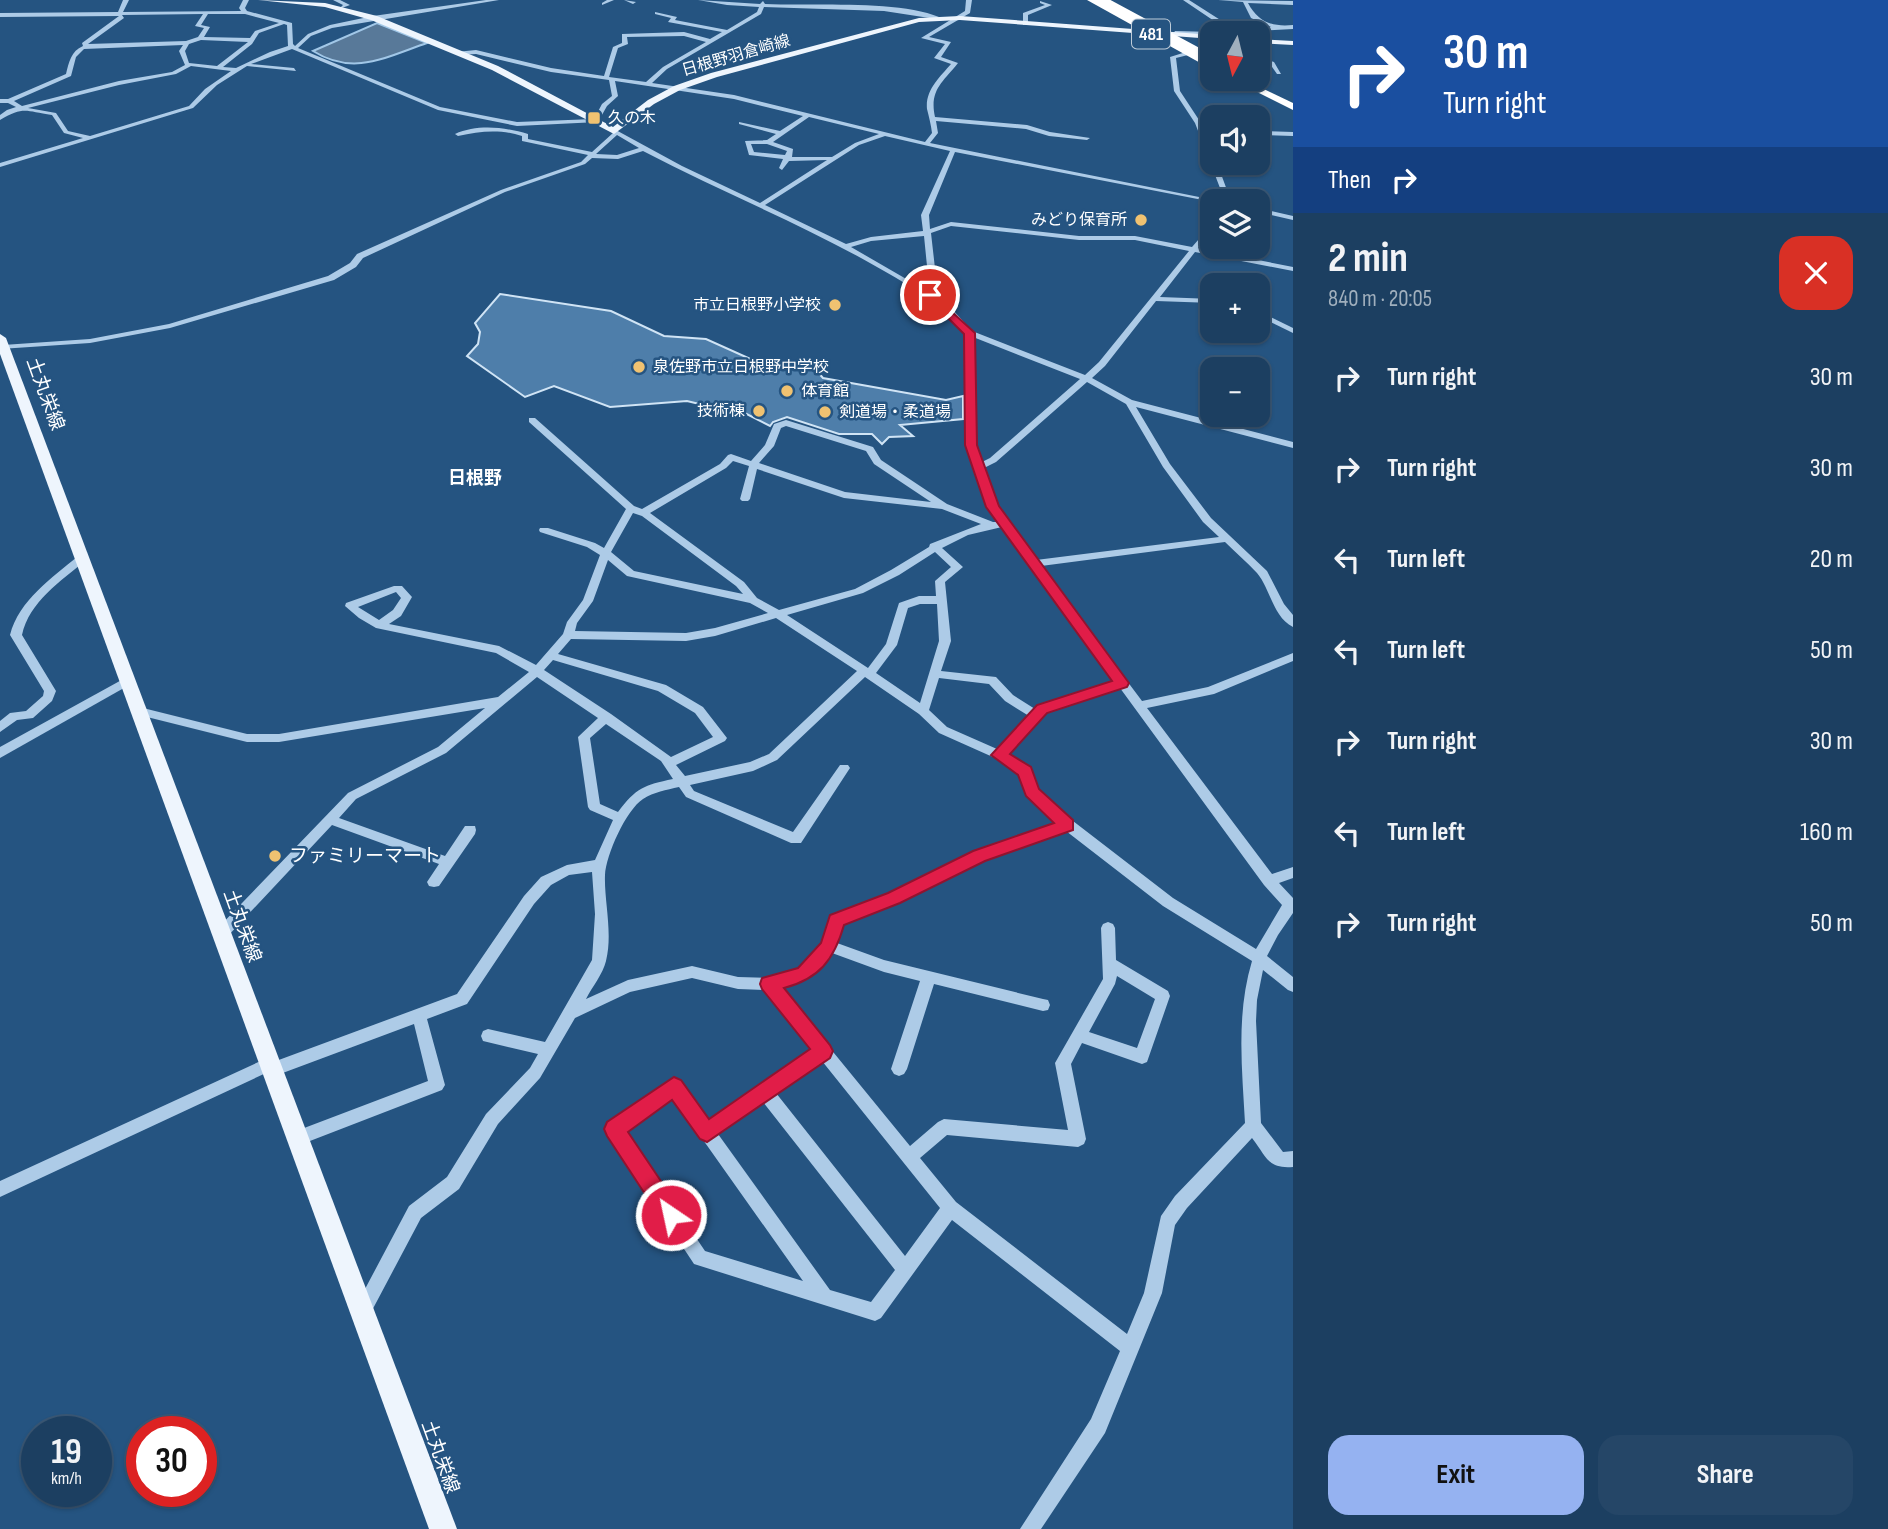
<!DOCTYPE html>
<html lang="en">
<head>
<meta charset="utf-8">
<style>
  body { margin:0; font-family:"Sofia Sans Condensed","Noto Sans JP",sans-serif; background:#254667; color:#f1f3f6; height:100vh; display:flex; flex-direction:column; font-size:26px; white-space:nowrap }
  * { box-sizing:border-box; margin:0 }
  p { font-size:23px; color:#a0afbd }
  .icon { flex:none; width:38px; height:38px; fill:none; stroke:currentColor; stroke-width:2; stroke-linecap:round; stroke-linejoin:round }
  .map { position:relative; flex:1; overflow:hidden }
  .details { display:flex; flex-direction:column; background:#1c3f61; width:595px }
  .details>* { flex:none }
  .hud { background:#1a4fa0; color:#fff; overflow:hidden }
  .needle { width:46px; rotate:187deg }
  .tools { position:absolute; left:1200px; top:21px; display:grid; gap:14px }
  .tools a { display:grid; place-items:center; width:70px; height:70px; border-radius:14px; background:#1c3f61; box-shadow:0 2px 5px #0004,0 0 0 2px #3a5876; font-size:35px }
  .speed { position:absolute; left:21px; top:1416px; display:flex; gap:14px; font-size:35px; font-weight:700; text-align:center }
  .speed>* { display:grid; place-content:center; width:91px; height:91px; border-radius:50%; background:#1c3f61; box-shadow:0 2px 5px #0004,0 0 0 2px #3a5876; line-height:1 }
  .speed small { font-size:18px; font-weight:400 }
  .speed .limit { border:10px solid #d22; background:#fff; color:#111 }
  .pin { position:absolute; display:grid; place-items:center; width:60px; height:60px; color:#fff; margin:-30px; border:4px solid #fff; border-radius:50%; box-shadow:0 2px 7px #0007 }
  .me { position:absolute; width:77px; margin:-38px; rotate:326deg; stroke-linejoin:round; filter:drop-shadow(0 0 5px #0008) }
  .turn { display:flex; align-items:center; gap:24px; height:147px; padding:0 35px; font-size:32px }
  .turn .icon { width:91px; height:91px; stroke-width:2.5 }
  .turn b { display:block; font-size:49px; line-height:60px }
  .then { display:flex; align-items:center; height:66px; padding:0 35px; background:#0003; gap:14px; font-size:26px }
  .round { display:grid; place-items:center; flex:none; width:74px; height:74px; border-radius:21px; background:#254667 }
  .overview { display:flex; align-items:center; justify-content:space-between; height:119px; padding:0 35px }
  h1 { font-size:42px; font-weight:700; line-height:52px }
  .action { display:flex; gap:14px; margin-top:auto; padding:14px 35px }
  .action a { flex:1; height:80px; border-radius:21px; background:#95b2f1; color:#111; font-size:28px; font-weight:700; line-height:80px; text-align:center }
  .action a+a { background:#254667; color:#f1f3f6 }
  ul { padding:0; list-style:none }
  li { display:flex; align-items:center; gap:21px; height:91px; padding:0 35px }
  li div { flex:1 }
  li b { display:block; font-size:26px }
  li em { font-style:normal }
  main { display:flex; flex:1; min-height:0 }
  .map>svg:first-child { display:block }
</style>
</head>
<body>
<main>
<div class="map">
<svg width="1293" height="1529" viewBox="0 0 1293 1529">
  <rect width="100%" height="100%" fill="#255481"/>
  <path fill="#587999" stroke="#a1c7e7" stroke-width="2" d="M377 23 427 43C384 58 353 76 313 51Z"/>
  <path fill="#4e7eaa" stroke="#d0e4f5" stroke-width="2" d="M500 294 611 311 664 336 706 339 757 362 816 370 823 378 946 400 963 396V419L900 425 913 436 889 437 882 444 872 434H839L787 417 773 422 770 426 731 406 724 410 687 401 610 407 554 386 525 397 467 356 478 344 480 332 475 323Z"/>
  <g fill="none" stroke-linecap="round" stroke-linejoin="round">
    <g fill="#adcbe7" fill-rule="evenodd">
      <path d="M123 0H129L123 12 241 11 239 8 243 0H249L245 8 247 11 292 23 293 44 295 46 308 34 330 25 373 16 486 0H499L332 28 311 36 298 48 440 107 517 122 594 119 602 104 612 96 609 80 551 72 476 54 458 55 456 52 476 50 551 68 604 76 613 47 622 43V34L684 32 710 39 722 32 668 22 671 18 655 14V12L677 17 675 20 727 30 757 12 759 7 727 5 698 0 760 4 763 1 765 4C811 6 898 0 939 17L936 19 884 11 764 7 761 14 667 69 652 83 734 95 925 142 932 133C931 125 929 117 927 109 925 90 940 77 951 64L934 58 945 44 921 38 965 11 966 0H972L970 13 929 37 951 42 941 57 958 63C943 82 929 90 935 117L1027 125 1050 132 1090 138 1087 140 1049 136 1026 129 936 121 938 133 930 143 1219 201 1213 202 955 152 929 215 930 229 951 222 1079 236H1135L1192 247 1213 223V230L1198 248 1293 267V271L1195 252 1160 297 1213 299V303L1156 301 1105 366 1092 378 1132 400 1293 442V448L1136 407 1170 464 1211 518 1267 571 1284 604 1293 615V627C1273 617 1270 588 1257 573 1247 562 1235 552 1225 542L1041 566 1142 701 1208 687 1293 653V661L1214 694 1147 708 1272 874 1293 867V878L1279 883 1293 898V913L1278 935 1267 956 1293 977V992L1288 990 1263 970 1257 1000 1256 1021 1261 1123 1283 1152 1293 1151V1167C1267 1169 1267 1157 1252 1138L1187 1208 1175 1225 1162 1293 1105 1433 1041 1529H1020L1091 1419 1120 1351 952 1220 881 1318 875 1321 694 1264 608 1134 606 1129 608 1124 669 1081 674 1079 679 1081 709 1122 813 1050 765 990 738 989 692 978 630 992 575 1018 540 1078 498 1124 459 1189 421 1218 368 1318 362 1321 356 1318 353 1312 356 1306 409 1206 447 1177 486 1114 530 1068 538 1054 483 1041 481 1036 483 1031 488 1029 545 1042 592 960 595 914 592 872 569 875 551 885 534 904 467 1004 427 1019 445 1085 442 1090 297 1146 291 1143 289 1138 291 1133 428 1081 414 1024 272 1077 266 1073 0 1197V1181L265 1059 270 1057 276 1061 457 994 524 896 541 877 567 865 595 860 613 820 590 810 588 807 578 737 598 718 537 677 446 753 356 799 339 818 445 856 465 826H475L476 830 475 834 439 886 434 887 429 886 427 882 439 864 332 825 226 938 221 940 216 938 214 934 216 930 348 793 438 747 485 708 279 742H247L139 715 133 711 139 707 247 734H279L498 697 529 672 496 653 376 628 359 618 345 606 346 603 394 586H402L412 597 401 616 389 624 499 646 536 665 563 634 567 622 583 600 600 555 587 547 540 532 539 530 540 528H548L595 543 604 548 626 509 529 422V418H535L634 506 642 509 720 464 728 455 731 454 751 461 765 445 774 424 786 420 873 447 881 460 947 504 993 522H997L991 513 966 445 965 333C937 300 899 279 861 258 790 219 715 189 643 151L618 159 592 158 585 164 505 192 363 258 356 267 334 280 170 328 90 343 0 349V345H3L90 339 169 324 328 276 350 263 357 254 501 190 581 162 588 155 522 141V136C501 129 480 131 458 136L455 134C477 124 505 127 528 134V139L592 152 613 133 611 131 614 129 682 166 760 203 827 160 789 161 782 170 779 168 783 159 749 155 745 141 767 140 776 134 739 124V122L780 131 803 116 734 99 615 81 618 96 607 106 598 122 517 126 438 110 292 49 251 64 294 68 296 71 247 66 217 85 193 108 0 167V163L83 138 64 133 52 115C25 111 24 106 0 120V115L7 110 16 107 8 103H0V99H8L66 74C69 62 71 51 83 46L82 43 119 16 0 17V13L118 12ZM203 14 195 26 204 28 198 37 186 41 88 44 124 18 122 15ZM208 14H245L279 23 255 31 250 38 204 37 210 27 201 25ZM284 24 287 25 288 46 270 52 236 68 223 67 252 44 259 33ZM684 36 706 42 663 67 646 82 609 77 618 48 628 44 627 37ZM201 40 248 42 217 66 189 63 185 51 189 44ZM183 45 179 51 185 65 172 72 119 81 22 106 14 101 71 76 76 57 84 49ZM191 66 231 71 205 89 189 106 90 136 68 131 56 113 28 108 119 85 176 74ZM809 117 879 134 855 143 832 157H792L793 149 773 142ZM617 135 639 148 617 155 596 154ZM885 136 950 151 921 215 923 231 871 237 846 244 765 205 859 145ZM751 144H767L787 151 785 155 754 152ZM951 226 1079 240H1135L1189 251 1099 362 1085 375 972 331 953 310 934 295 937 286 931 233ZM924 236 929 286 927 291 851 247 871 241ZM973 337 1080 379 990 458 982 462 976 445ZM1087 382 1126 404 1163 467 1203 522 1219 537 1036 560 1001 513 984 468 996 462ZM786 426 866 451 874 464 931 502 845 492 759 463 774 446 781 428ZM733 461 749 466 740 499 742 501H748L750 499 757 469 844 498 942 509 981 524 930 544 929 547 891 570 855 589 779 610 757 598 744 582 650 513 726 468ZM633 513 642 516 736 586 743 594 634 571 611 552ZM1002 527 1115 681 1038 706 1035 709 1013 695 996 677 941 671 951 641 945 582 963 567 942 548 968 535ZM935 552 951 567 935 581 936 596H919L899 603 886 644 868 668 787 615 863 593 899 575ZM608 560 627 576 750 603 768 613 715 628 686 633 575 631 577 623 593 601ZM396 592 401 598 393 610 379 620 358 607ZM920 604H937L939 641 920 703 876 673 897 645 908 608ZM776 618 857 671 769 754 750 762 685 776 676 765 725 741 727 738 703 707 666 685 558 654 571 639 686 641 715 636ZM553 660 658 691 695 713 713 737 671 757 611 714 544 670ZM865 677 919 714 939 733 995 758 1020 775 1028 795 1058 823 974 852 889 894 831 916 823 943 799 970 769 978 738 977 692 966 628 980 586 999C592 987 603 974 606 961 613 933 604 901 605 875 606 855 626 810 643 799 654 792 666 790 679 787L686 797 791 843H801L848 771 850 768 848 765H840L793 832 694 791 690 785 753 771 777 760ZM939 678 989 684 1005 701 1029 716 997 749 947 727 929 710ZM1120 688 1264 885 1282 905 1256 949 1173 898 1073 821 1037 789 1029 769 1007 754 1046 712ZM606 724 661 761 673 779C644 785 636 788 618 812L600 804 590 738ZM1066 831 1163 906 1252 961C1236 1014 1242 1068 1245 1123L1175 1196 1161 1216 1144 1293 1127 1334 956 1202 920 1158 947 1135 1078 1147 1084 1144 1086 1139 1071 1064 1082 1043 1142 1064 1147 1062 1170 996 1168 991 1116 960 1115 928 1113 924 1108 922 1103 924 1101 928 1103 979 1055 1063 1068 1130 944 1119 938 1122 910 1146 780 987 808 979 832 953 884 972 920 981 891 1069 894 1074 899 1076 904 1074 907 1069 934 984 1043 1011 1048 1010 1050 1005 1048 1000 1043 999 884 960 837 943 842 924 899 902 984 860ZM1117 976 1155 999 1137 1048 1089 1032 1115 984ZM822 1061 940 1208 905 1256 776 1093ZM672 1096 803 1281 705 1251 624 1131ZM763 1102 895 1270 871 1302 830 1290 718 1134Z"/>
      <path d="M333 0H340L350 5 339 9 343 5Z"/>
      <path d="M607 0H614L602 5V3Z"/>
      <path d="M624 0 636 2 633 4Z"/>
      <path d="M1183 0H1189L1236 30 1271 27 1251 18 1243 2 1218 0 1293 1V5L1248 3C1258 22 1272 27 1293 25V29L1219 33 1229 31Z"/>
      <path d="M1040 1 1052 5 1028 15V24L1023 25V13L1045 5 1040 3Z"/>
      <path d="M1175 31 1213 32 1215 33H1213V36L1173 34Z"/>
      <path d="M1186 52 1188 55 1176 58 1180 91 1201 123 1213 153V163H1217L1231 201H1225L1195 123 1174 91 1170 57Z"/>
      <path d="M1258 57 1274 62 1281 74H1277L1270 64 1258 61Z"/>
      <path d="M1258 131 1293 132V136L1258 135Z"/>
      <path d="M1258 208 1293 216V220L1258 212Z"/>
      <path d="M1258 311 1293 328V333L1258 316Z"/>
      <path d="M82 555 86 556V560C61 581 29 602 22 635L56 691 52 701 33 718 17 720 0 732V721L10 713 26 711 43 696 44 691 10 635C19 600 52 578 78 556Z"/>
      <path d="M127 677 131 678 133 681 131 684 0 758V747Z"/>
    </g>
    <g fill="#eef5fd" fill-rule="evenodd">
      <path d="M258 0 325 3 377 16 498 66 613 127 648 100 674 86 711 73 919 18 960 16 1213 35V39L960 20 919 22 717 77 680 90 654 104 614 134 492 70 371 20 325 7Z"/>
      <path d="M1258 39 1293 41V45L1258 43Z"/>
      <path d="M0 334 6 338 457 1529H429L0 354Z"/>
    </g>
    <g fill="#fff" fill-rule="evenodd">
      <path d="M1087 0H1097L1213 63V70Z"/>
      <path d="M1231 79H1243L1293 103V110Z"/>
    </g>
    <path stroke="#fff" stroke-width="10" d="M1100 0 1213 61"/>
  </g>
  <path fill="#e11d48" stroke="#92132f" stroke-width="2" d="M930 292 975 333 977 445 999 506 1129 683 1127 687 1047 713 1010 754 1031 767 1039 789 1073 820V830L985 861 900 903 844 925C834 960 819 979 784 988L830 1045 833 1051 830 1058 707 1142 700 1139 672 1100 628 1132 679 1208 682 1215 679 1223 671 1226 664 1223 607 1136 604 1129 607 1122 674 1077 681 1080 709 1119 810 1049 762 989 760 984 762 978 798 968 821 943 830 915 888 893 973 851 1054 823 1026 796 1018 775 991 755 1037 705 1112 681 986 507 965 445 964 334 927 297Z"/>
  <g fill="#f0c271" stroke="#255481" stroke-width="2.5">
    <rect x="587" y="111" width="14" height="14" rx="3.5"/>
    <circle cx="1141" cy="220" r="7"/>
    <circle cx="835" cy="305" r="7"/>
    <circle cx="639" cy="367" r="7"/>
    <circle cx="787" cy="391" r="7"/>
    <circle cx="759" cy="411" r="7"/>
    <circle cx="825" cy="412" r="7"/>
    <circle cx="275" cy="856" r="7"/>
  </g>
  <g text-anchor="middle" dominant-baseline="central" stroke-width="5" stroke-linejoin="round" paint-order="stroke">
    <g font-size="16" fill="#fff" stroke="#255481">
      <text transform="translate(736 56) rotate(-16)">日根野羽倉崎線</text>
    </g>
    <g font-size="16" fill="#fff" stroke="#255481" text-anchor="start">
      <text x="608" y="118">久の木</text>
      <text x="1127" y="220" text-anchor="end">みどり保育所</text>
      <text x="821" y="305" text-anchor="end">市立日根野小学校</text>
      <text x="653" y="367">泉佐野市立日根野中学校</text>
      <text x="801" y="391">体育館</text>
      <text x="745" y="411" text-anchor="end">技術棟</text>
      <text x="839" y="412">剣道場・柔道場</text>
    </g>
    <rect fill="#255481" stroke="#beccd9" stroke-width="2" x="1132" y="19.5" width="38" height="29" rx="5"/>
    <g font-size="18" font-weight="bold" fill="#fff">
      <text x="1151" y="34">481</text>
    </g>
    <g font-size="18" font-weight="bold" fill="#fff" stroke="#255481">
      <text x="475" y="478">日根野</text>
    </g>
    <g font-size="19" fill="#fff" stroke="#255481">
      <text transform="translate(45 394) rotate(70)">土丸栄線</text>
      <text transform="translate(242 926) rotate(70)">土丸栄線</text>
      <text transform="translate(440 1457) rotate(70)">土丸栄線</text>
    </g>
    <g font-size="19" fill="#fff" stroke="#255481" text-anchor="start">
      <text x="289" y="856">ファミリーマート</text>
    </g>
  </g>
</svg>
<div class="tools">
<a><svg class="needle" viewBox="-14 -14 28 28"><path d="M0-13l5 13h-10z" fill="#e53935"/><path d="M0 13l5-13h-10z" fill="#a0afbd"/></svg></a>
<a><svg class="icon" aria-label="sound" viewBox="0 0 24 24"><path d="M4 9h4l5-4v14l-5-4H4zM17 9q2 3 0 6"/></svg></a>
<a><svg class="icon" aria-label="layers" viewBox="0 0 24 24"><path d="M12 4l9 5-9 5-9-5zM3 14l9 5 9-5"/></svg></a>
<a>+</a>
<a>−</a>
</div>
<div class="speed"><div>19<small>km/h</small></div><div class="limit">30</div></div>
<div class="pin" style="left:930px;top:295px;background:#d93025"><svg class="icon" aria-label="arrive" viewBox="0 0 24 24"><path d="M6 21V4h12l-3 4 3 4H6"/></svg></div>
<svg class="me" style="left:671px;top:1215px" viewBox="-20 -20 40 40"><circle r="17" fill="#e11d48" stroke="#fff" stroke-width="3"/><path d="M0-11L8 9 0 5-8 9z" fill="#fff"/></svg>
</div>
<section class="details">
<div class="hud">
<div class="turn"><svg class="icon" aria-label="right" viewBox="0 0 24 24"><path d="M7 20v-9h11M14 6l5 5-5 5"/></svg><div><b>30 m</b>Turn right</div></div>
<div class="then">Then<svg class="icon" aria-label="right" viewBox="0 0 24 24"><path d="M7 20v-9h11M14 6l5 5-5 5"/></svg></div>
</div>
<div class="overview"><div><h1>2 min</h1><p>840 m · 20:05</p></div><a class="round" style="background:#d93025;color:#fff"><svg class="icon" aria-label="close" viewBox="0 0 24 24"><path d="M6 6l12 12M18 6L6 18"/></svg></a></div>
<ul>
<li><svg class="icon" aria-label="right" viewBox="0 0 24 24"><path d="M7 20v-9h11M14 6l5 5-5 5"/></svg><div><b>Turn right</b></div><em>30 m</em></li>
<li><svg class="icon" aria-label="right" viewBox="0 0 24 24"><path d="M7 20v-9h11M14 6l5 5-5 5"/></svg><div><b>Turn right</b></div><em>30 m</em></li>
<li><svg class="icon" aria-label="left" viewBox="0 0 24 24"><path d="M17 20v-9H6M10 6l-5 5 5 5"/></svg><div><b>Turn left</b></div><em>20 m</em></li>
<li><svg class="icon" aria-label="left" viewBox="0 0 24 24"><path d="M17 20v-9H6M10 6l-5 5 5 5"/></svg><div><b>Turn left</b></div><em>50 m</em></li>
<li><svg class="icon" aria-label="right" viewBox="0 0 24 24"><path d="M7 20v-9h11M14 6l5 5-5 5"/></svg><div><b>Turn right</b></div><em>30 m</em></li>
<li><svg class="icon" aria-label="left" viewBox="0 0 24 24"><path d="M17 20v-9H6M10 6l-5 5 5 5"/></svg><div><b>Turn left</b></div><em>160 m</em></li>
<li><svg class="icon" aria-label="right" viewBox="0 0 24 24"><path d="M7 20v-9h11M14 6l5 5-5 5"/></svg><div><b>Turn right</b></div><em>50 m</em></li>
</ul>
<div class="action"><a>Exit</a><a>Share</a></div>
</section>
</main>
</body>
</html>
